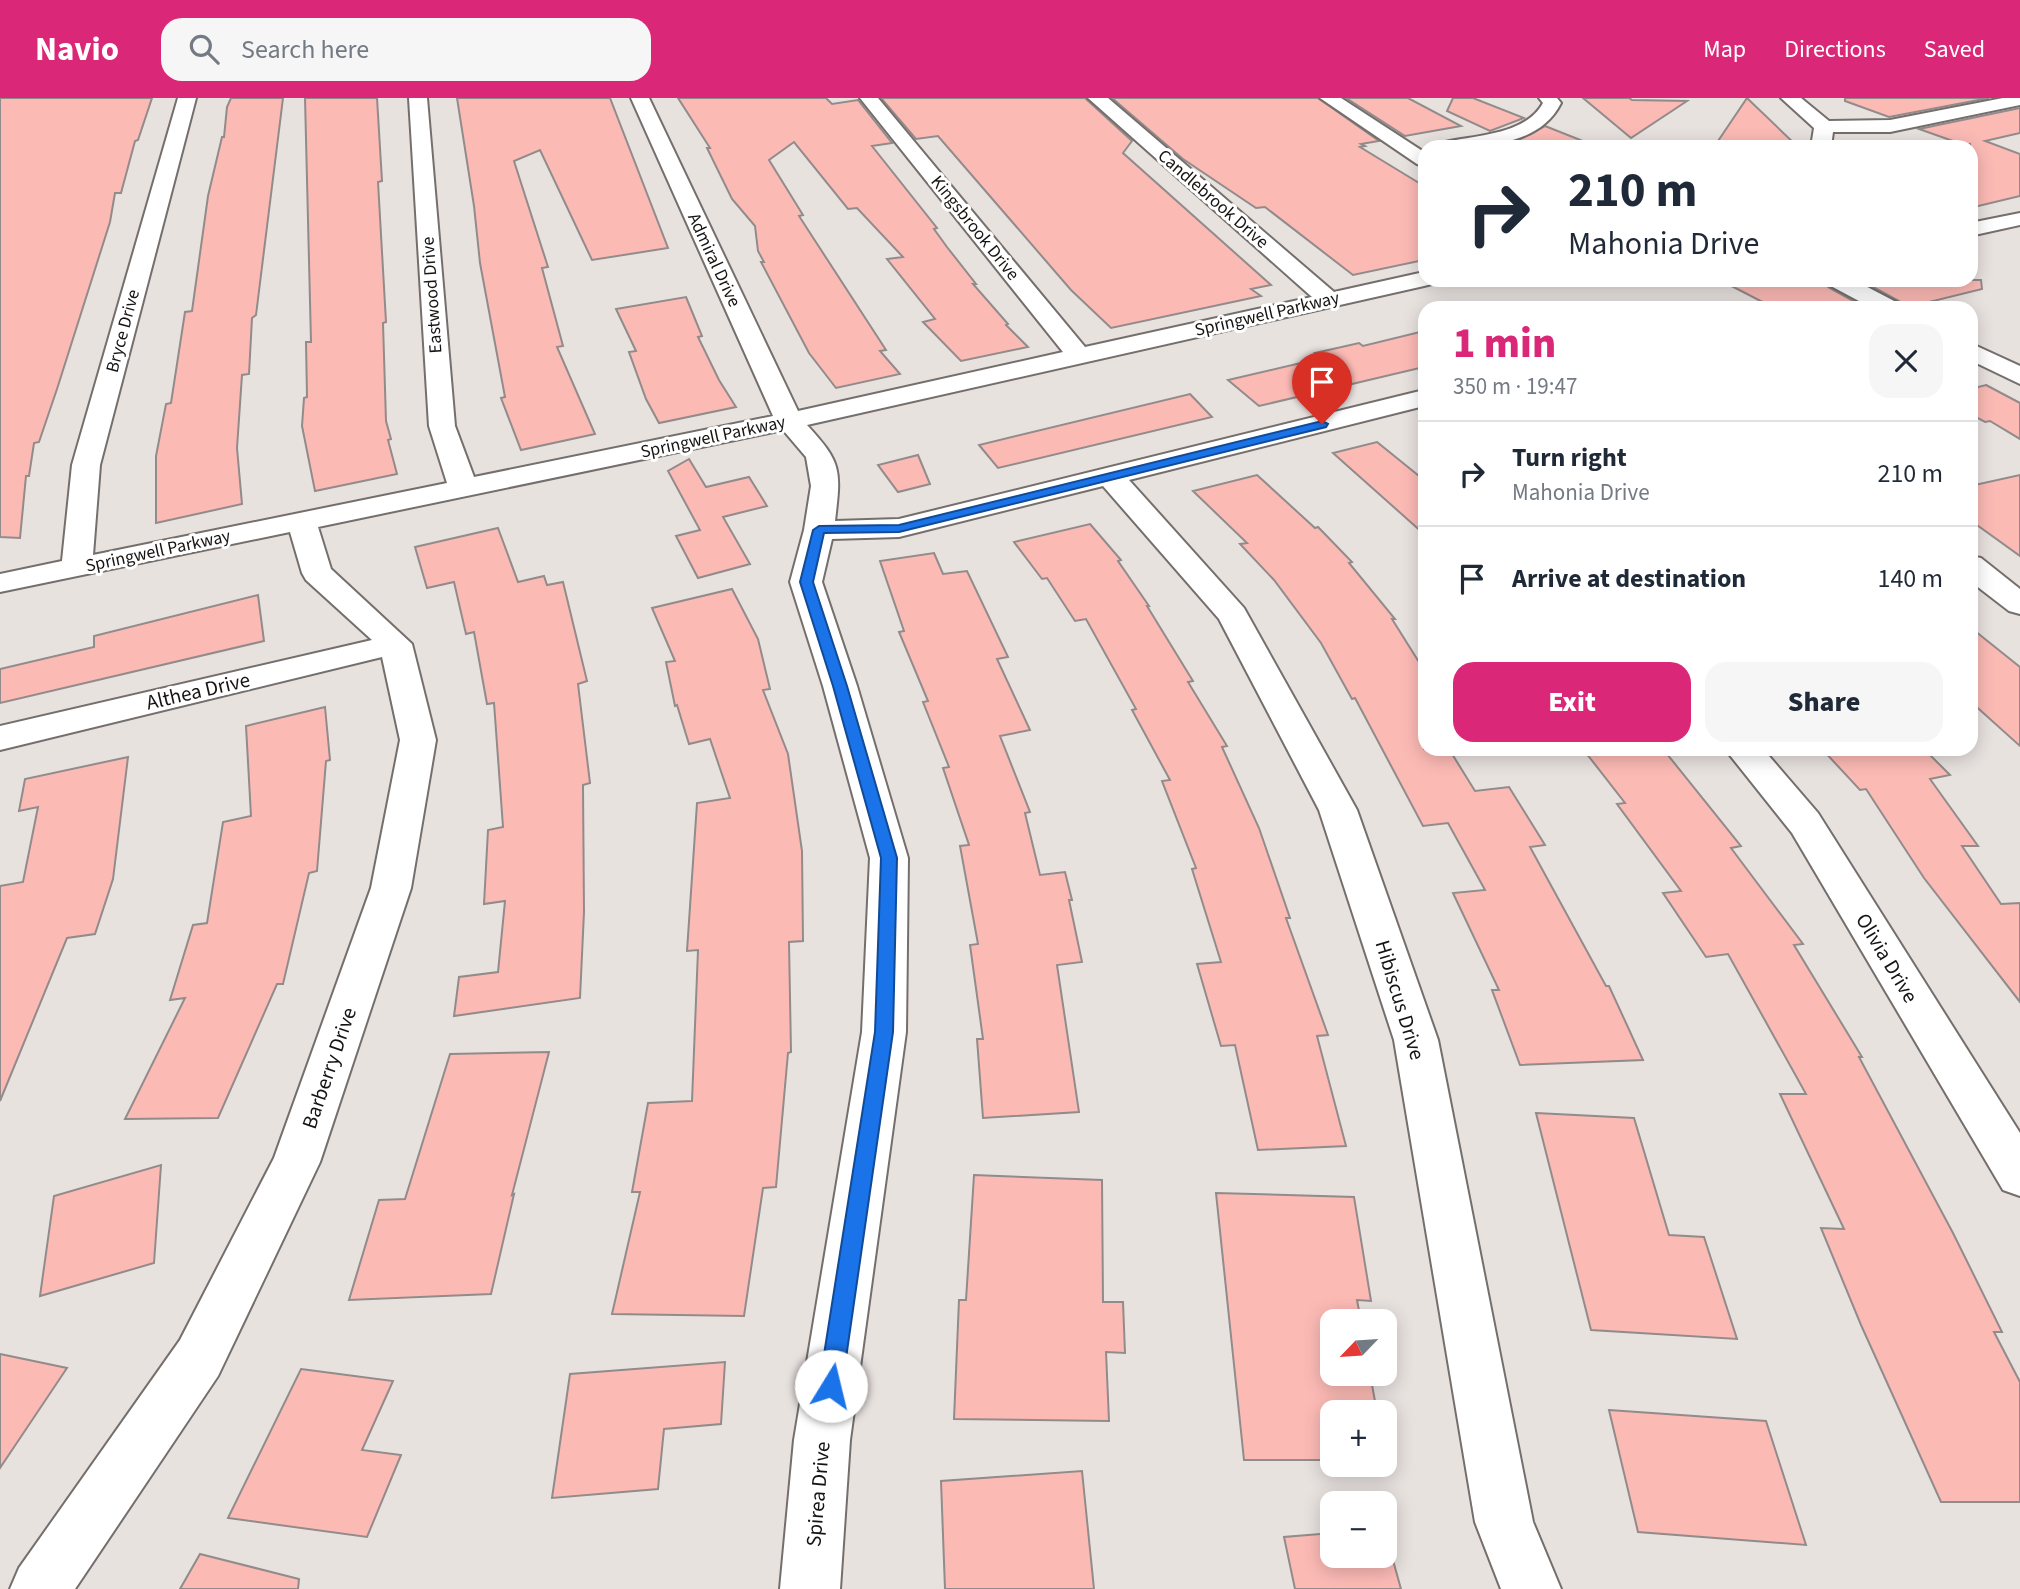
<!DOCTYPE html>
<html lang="en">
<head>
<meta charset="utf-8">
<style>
  body { margin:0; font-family:"Source Sans 3",sans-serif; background:#f6f6f7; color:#1f2937; height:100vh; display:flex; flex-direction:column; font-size:26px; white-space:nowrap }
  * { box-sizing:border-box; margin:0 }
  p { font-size:23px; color:#747a83 }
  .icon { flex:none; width:38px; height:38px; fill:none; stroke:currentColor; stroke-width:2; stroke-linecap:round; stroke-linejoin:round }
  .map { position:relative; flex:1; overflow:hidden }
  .details { position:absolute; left:1418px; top:203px; width:560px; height:455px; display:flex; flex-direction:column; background:#fff; border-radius:21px; box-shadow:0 4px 18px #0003 }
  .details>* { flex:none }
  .hud { position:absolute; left:1418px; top:42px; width:560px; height:147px; border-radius:21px; box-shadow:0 4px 18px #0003; background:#fff; color:#1f2937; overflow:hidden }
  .needle { width:46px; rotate:245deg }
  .controls { position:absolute; left:1320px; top:1211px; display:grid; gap:14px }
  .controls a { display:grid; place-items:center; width:77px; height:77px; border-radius:14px; background:#fff; box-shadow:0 4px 18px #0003; font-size:35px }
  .pin { position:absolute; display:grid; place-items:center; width:60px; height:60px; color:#fff; margin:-72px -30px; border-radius:50% 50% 50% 0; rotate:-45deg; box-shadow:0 0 7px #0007 }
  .pin .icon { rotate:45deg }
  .me { position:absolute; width:77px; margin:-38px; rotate:9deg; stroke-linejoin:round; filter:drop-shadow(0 0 5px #0008) }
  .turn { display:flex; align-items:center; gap:24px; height:147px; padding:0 35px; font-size:32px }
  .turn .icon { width:91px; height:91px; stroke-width:2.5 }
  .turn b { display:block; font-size:49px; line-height:60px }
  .round { display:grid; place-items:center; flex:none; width:74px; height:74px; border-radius:21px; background:#f6f6f7 }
  .overview { display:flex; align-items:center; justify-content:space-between; height:119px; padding:0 35px }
  h1 { font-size:42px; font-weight:800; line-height:52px; color:#db2777 }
  .action { display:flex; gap:14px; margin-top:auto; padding:14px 35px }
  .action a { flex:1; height:80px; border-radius:21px; background:#db2777; color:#fff; font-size:28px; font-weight:800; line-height:80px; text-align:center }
  .action a+a { background:#f6f6f7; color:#1f2937 }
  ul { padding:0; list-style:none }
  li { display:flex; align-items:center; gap:21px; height:105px; padding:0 35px; border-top:2px solid #e0e1e3 }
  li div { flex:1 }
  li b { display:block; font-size:26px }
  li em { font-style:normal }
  header { display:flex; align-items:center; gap:42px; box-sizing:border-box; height:98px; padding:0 35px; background:#db2777; color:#fff }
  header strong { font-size:33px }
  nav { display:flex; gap:38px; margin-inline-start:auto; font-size:24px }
  .search { width:490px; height:63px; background:#f6f6f7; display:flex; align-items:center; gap:18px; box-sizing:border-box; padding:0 24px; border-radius:21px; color:#747a83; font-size:26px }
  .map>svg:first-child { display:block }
</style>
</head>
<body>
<header>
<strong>Navio</strong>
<div class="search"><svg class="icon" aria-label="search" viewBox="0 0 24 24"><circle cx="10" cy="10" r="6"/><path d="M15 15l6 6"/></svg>Search here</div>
<nav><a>Map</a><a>Directions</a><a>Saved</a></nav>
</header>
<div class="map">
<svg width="2020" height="1491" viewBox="0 0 2020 1491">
  <rect width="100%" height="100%" fill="#e8e2df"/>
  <g fill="#fcbab5" stroke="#928b8b" stroke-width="2">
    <path d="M0 0H152L138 42 135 43 121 95H115L110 124 57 291 39 344 34 345 29 378H26L20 440 0 439Z"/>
    <path d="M231 0H283L256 217 252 220 249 276 242 277 237 350 242 406 156 425V358L166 306 171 305 185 214 192 213 208 98 222 39H224L227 9Z"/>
    <path d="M305 0H377L382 83 378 84 386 224 383 225 386 323 391 341 388 342 397 376 315 393 302 328 304 300 307 299 306 244H311Z"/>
    <path d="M457 0H610L668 150 592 162 540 52 514 63 548 169 542 170 563 248 557 249 595 336 521 352 501 300 505 299 480 165 474 108Z"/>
    <path d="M678 0H826L832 6 858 2 892 45 872 48 937 130 934 131 947 149 976 186H973L1008 226 1006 227 1028 249 961 263 923 224 935 221 887 161 903 159 857 110 848 111 794 44 769 62 803 117 799 118 886 252 880 253 900 276 836 290 809 255 761 164H764L758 153 755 128 732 101 707 50H710Z"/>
    <path d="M881 0H1085L1132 43 1123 55 1271 187 1251 191 1261 198 1111 230 1071 192 938 38 916 41Z"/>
    <path d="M1112 0H1318L1379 43 1361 46 1365 48 1360 49 1424 88V162L1353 177 1265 109 1256 110 1183 61Z"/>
    <path d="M1346 0H1408L1461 28 1405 38Z"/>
    <path d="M1453 0H1473L1524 20 1490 33 1447 13Z"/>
    <path d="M1583 0H1629L1632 2 1687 3 1631 40Z"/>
    <path d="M1747 0 1798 49H1714Z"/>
    <path d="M1845 0H1989L1889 19 1845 3Z"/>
    <path d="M2020 10V35L1985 43 2020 56V98L1970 110V46L1964 47 1919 31Z"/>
    <path d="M1545 28 1593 47 1592 49H1522L1513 45Z"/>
    <path d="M1720 182H1824L1828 189 1866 210H1774Z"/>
    <path d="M1899 182H1981L1982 191 1905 210 1899 203 1873 189Z"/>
    <path d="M686 199 702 238 698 239 719 282 736 309 659 325 646 301 629 254 636 253 616 211Z"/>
    <path d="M1424 233V269L1259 308 1228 282 1322 260 1315 255 1359 245 1363 248Z"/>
    <path d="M1986 287 2020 305V341L1990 323 1985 324 1970 316V291Z"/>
    <path d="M1190 296 1212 319 998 370 979 347Z"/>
    <path d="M1377 344 1424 382V436L1333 355Z"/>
    <path d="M918 357 930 386 898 394 878 367Z"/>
    <path d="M689 361 706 389 749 379 767 408 723 419 750 466 698 480 676 438 700 432 668 373Z"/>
    <path d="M1257 377 1315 430 1318 429 1352 464 1349 465 1395 521H1392L1424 572V651H1449L1475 693 1509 689 1545 747 1530 749 1606 888H1609L1643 962 1520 967 1492 892H1499L1453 795 1485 792 1448 725 1423 728 1355 600 1352 601 1321 545 1274 482 1240 446 1247 445 1193 393Z"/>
    <path d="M2020 377V458L1970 422V388Z"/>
    <path d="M1090 426 1121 462 1118 463 1149 508H1147L1193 583 1188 584 1227 648 1222 649 1259 730 1290 820H1286L1328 937 1317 938 1346 1048 1258 1052 1235 947 1221 948 1197 866 1221 864 1192 771 1196 770 1162 683 1170 682 1132 612 1136 611 1086 521 1075 523 1047 480 1042 481 1014 444Z"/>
    <path d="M498 430 518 484 544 478 547 487 563 484 587 583 578 586 590 685 583 687 584 814 580 900 454 918 459 879 498 874 505 803 484 806 488 732 503 729 494 605 487 606 474 534 466 536 454 484 427 490 415 449Z"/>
    <path d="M934 455 943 476 967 473 1008 559 997 561 1030 632 1000 638 1030 714 1025 715 1040 777 1065 774 1072 802H1069L1082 864 1057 867 1079 1014 983 1020 977 941H983L970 847 978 846 960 748 969 747 943 670 949 669 923 604 928 603 899 534 904 533 880 463Z"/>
    <path d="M732 491 758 541 770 591 763 592 788 656 802 753 803 843 789 844 791 954 788 955 776 1089 763 1090 744 1218 612 1216 640 1094H632L648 1005 692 1003 698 852 687 853 697 705 730 700 710 641 689 646 677 607 675 608 666 564 675 563 652 510Z"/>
    <path d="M258 497 264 543 0 605V571L94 549V538Z"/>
    <path d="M1970 529 2020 569V648L1970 603Z"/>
    <path d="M325 609 330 662 326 663 317 773 309 775 283 886H277L218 1020 125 1021 185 900 170 902 193 827 207 825 223 724 251 718 246 628Z"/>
    <path d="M1583 651H1663L1741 748 1731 750 1803 846 1794 847 1862 959H1859L1953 1135 2002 1234H1994L2020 1284V1404H1941L1861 1227 1821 1130 1844 1131 1780 996H1806L1728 856 1706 859 1663 795 1681 793 1617 706 1625 705Z"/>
    <path d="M1822 651H1924L1950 677 1930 681 1978 748H1962L2001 806 2020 805V904L1924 780 1866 691 1860 692Z"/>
    <path d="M128 659 113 781 95 836 67 840 0 1003V788L23 784 38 709 19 713 25 681Z"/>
    <path d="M549 954 512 1097 514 1096 491 1196 349 1202 379 1102 405 1101 450 956Z"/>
    <path d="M1536 1015 1634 1020 1669 1137 1704 1139 1737 1241 1591 1232Z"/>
    <path d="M161 1067 154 1165 40 1198 54 1098Z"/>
    <path d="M974 1077 1102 1082 1103 1204H1123L1125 1255 1106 1254 1109 1323 954 1321 959 1202H966Z"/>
    <path d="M1216 1095 1354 1099 1371 1203 1357 1202 1361 1223H1332V1276H1370L1377 1314H1332V1362H1244Z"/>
    <path d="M0 1256 67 1270 0 1370Z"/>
    <path d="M725 1264 721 1326 664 1331 658 1391 552 1400 570 1276Z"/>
    <path d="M301 1271 393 1283 362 1352 401 1357 367 1439 228 1420Z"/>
    <path d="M1609 1312 1766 1323 1806 1447 1638 1434Z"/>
    <path d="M1082 1373 1094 1491H945L941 1383Z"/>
    <path d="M1384 1430 1401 1491H1295L1284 1439 1332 1435V1458H1384Z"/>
    <path d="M200 1456 299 1481 298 1491H180Z"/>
  </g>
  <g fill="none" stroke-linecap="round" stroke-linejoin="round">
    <defs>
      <g id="minor">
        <path d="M178 0H196L100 367 93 457 447 385 429 328 409 0H427L455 328 474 379 773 318 631 0H649L798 313 1063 254 860 0H878L1085 249 1312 199 1088 0H1108L1334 194 1424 174V182H1435L1432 186 1424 188 807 327C842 365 841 372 835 423L899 421 1424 292V308L1129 382 1244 510 1357 712 1438 942 1533 1424 1561 1491H1501L1475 1424 1394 942 1319 712 1219 521 1103 388 899 439 832 441 822 484 857 588 908 760 906 934 850 1342 840 1491H780L794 1342 862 934 870 760 823 588 790 484 804 432 811 388 806 359 783 332 318 429 331 471 412 546 436 642 411 790 320 1064 218 1278 75 1491H10L19 1470 180 1242 274 1060 371 790 400 642 382 559 0 652V628L372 542 306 482 302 475 290 434 0 494V476L62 463 72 367Z"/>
        <path d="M1320 0H1341L1424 54V68L1417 66Z"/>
        <path d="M1539 0H1557L1561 5C1539 49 1481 49 1438 49L1441 45C1473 37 1525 38 1543 5Z"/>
        <path d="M1781 0H1801L1829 23 1890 22 2003 0H2020V7L1890 34H1833L1831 49H1811L1814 30Z"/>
        <path d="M2020 115V127L1970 138V125Z"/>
        <path d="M1826 182H1854L1898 205 1902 210H1872L1829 187Z"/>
        <path d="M1970 245 2020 268V286L1970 262Z"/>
        <path d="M1970 458 1981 460 2020 491V516L2009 513 1970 483Z"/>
        <path d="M1725 651H1763L1818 715 2020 1035V1098L2003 1092 1792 735Z"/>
      </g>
    </defs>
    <use href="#minor" stroke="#746f6c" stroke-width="4"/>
    <use href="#minor" fill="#fff" fill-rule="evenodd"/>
  </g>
  <path fill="#1a73e8" stroke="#114b97" stroke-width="2" d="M1322 323 1328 326 1326 329 899 434 824 435 813 484 847 588 897 760 893 934 842 1288 838 1296 831 1299 823 1296 819 1288 875 934 881 760 833 588 800 484 813 432 819 428 899 427Z"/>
  <g text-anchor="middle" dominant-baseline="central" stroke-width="6" stroke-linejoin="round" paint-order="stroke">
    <g font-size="18" fill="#161413" stroke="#fff">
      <text transform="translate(1213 101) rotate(41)">Candlebrook Drive</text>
      <text transform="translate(975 130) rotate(51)">Kingsbrook Drive</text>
      <text transform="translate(714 162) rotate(65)">Admiral Drive</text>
      <text transform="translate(432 197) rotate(-94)">Eastwood Drive</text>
      <text transform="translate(1267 216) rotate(-13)">Springwell Parkway</text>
      <text transform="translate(123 233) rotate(-75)">Bryce Drive</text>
      <text transform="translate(713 339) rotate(-12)">Springwell Parkway</text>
      <text transform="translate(158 453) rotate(-12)">Springwell Parkway</text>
    </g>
    <g font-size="21" fill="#161413" stroke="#fff">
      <text transform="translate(198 593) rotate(-13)">Althea Drive</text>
      <text transform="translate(1887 860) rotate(59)">Olivia Drive</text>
      <text transform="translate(1400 902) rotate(73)">Hibiscus Drive</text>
      <text transform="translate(329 970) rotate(-71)">Barberry Drive</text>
      <text transform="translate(818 1396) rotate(-85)">Spirea Drive</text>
    </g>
  </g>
</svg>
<div class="controls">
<a><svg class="needle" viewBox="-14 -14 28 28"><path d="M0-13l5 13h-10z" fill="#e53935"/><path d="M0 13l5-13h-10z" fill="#747a83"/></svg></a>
<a>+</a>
<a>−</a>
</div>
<div class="pin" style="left:1322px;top:326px;background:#d93025"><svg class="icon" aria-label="arrive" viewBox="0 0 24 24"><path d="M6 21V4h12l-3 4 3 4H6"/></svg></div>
<svg class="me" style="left:831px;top:1288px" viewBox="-20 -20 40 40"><circle r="19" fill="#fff"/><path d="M0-13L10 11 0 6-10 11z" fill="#1a73e8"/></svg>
<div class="hud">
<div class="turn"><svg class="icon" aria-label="right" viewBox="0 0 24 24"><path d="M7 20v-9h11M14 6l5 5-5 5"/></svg><div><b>210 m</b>Mahonia Drive</div></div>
</div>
<section class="details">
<div class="overview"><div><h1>1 min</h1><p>350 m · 19:47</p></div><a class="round"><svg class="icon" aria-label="close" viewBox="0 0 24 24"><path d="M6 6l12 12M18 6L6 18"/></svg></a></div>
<ul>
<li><svg class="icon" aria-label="right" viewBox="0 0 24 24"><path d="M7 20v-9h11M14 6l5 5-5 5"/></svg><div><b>Turn right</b><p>Mahonia Drive</p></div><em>210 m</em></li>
<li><svg class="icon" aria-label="arrive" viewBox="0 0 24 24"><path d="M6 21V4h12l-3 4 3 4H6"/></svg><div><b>Arrive at destination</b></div><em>140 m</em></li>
</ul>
<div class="action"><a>Exit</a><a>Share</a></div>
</section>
</div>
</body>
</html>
